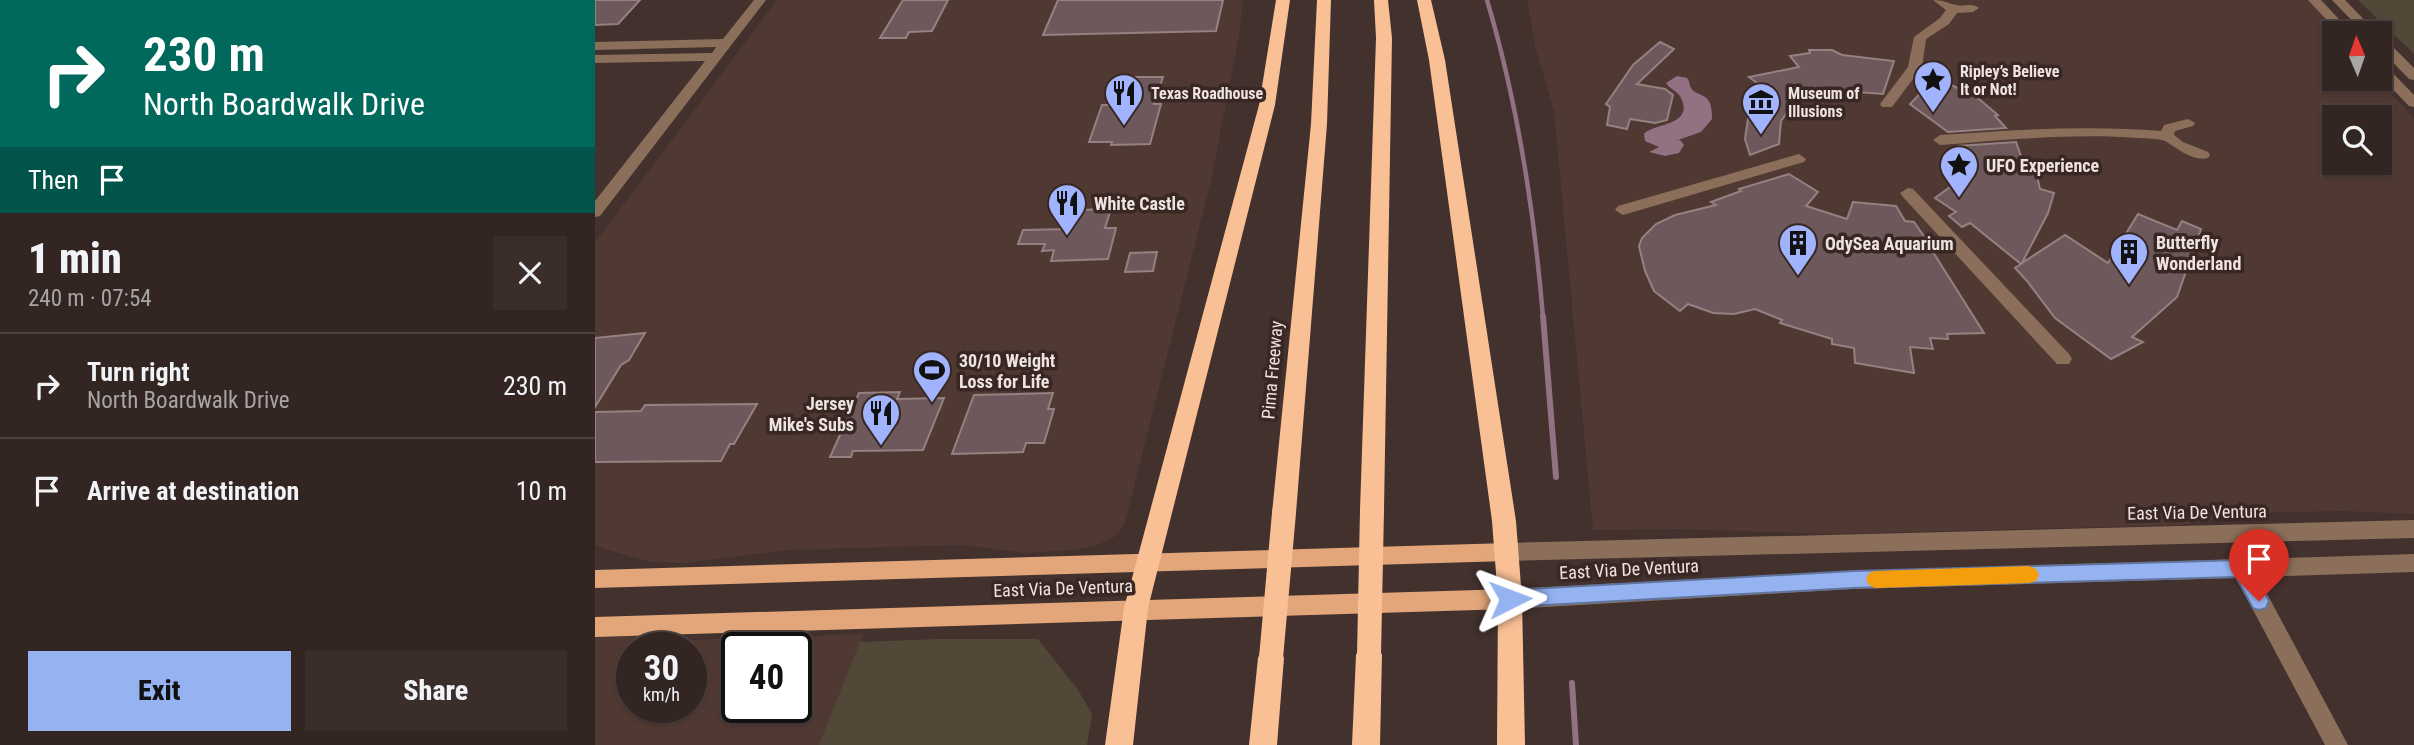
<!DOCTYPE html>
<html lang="en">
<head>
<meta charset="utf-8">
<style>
  body { margin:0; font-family:"Roboto Condensed",sans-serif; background:#3a2d2a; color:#f1f3f6; height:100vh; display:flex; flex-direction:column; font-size:26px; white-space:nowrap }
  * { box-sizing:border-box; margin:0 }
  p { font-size:23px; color:#a8a5a5 }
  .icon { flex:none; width:38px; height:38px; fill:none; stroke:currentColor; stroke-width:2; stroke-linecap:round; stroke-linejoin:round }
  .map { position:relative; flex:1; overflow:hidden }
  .panel { display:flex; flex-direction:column; background:#322522; width:595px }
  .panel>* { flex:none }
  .guide { background:#00695c; color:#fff; overflow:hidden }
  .needle { width:46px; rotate:358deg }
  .buttons { position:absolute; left:1727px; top:21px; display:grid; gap:14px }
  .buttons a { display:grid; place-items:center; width:70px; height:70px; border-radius:0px; background:#322522; box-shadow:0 2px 5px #0004,0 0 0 2px #4d4240; font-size:35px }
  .speed { position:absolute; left:21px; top:632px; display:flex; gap:14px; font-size:35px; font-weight:700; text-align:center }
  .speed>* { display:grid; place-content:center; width:91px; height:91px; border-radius:50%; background:#322522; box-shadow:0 2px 5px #0004,0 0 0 2px #4d4240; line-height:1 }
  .speed small { font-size:18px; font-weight:400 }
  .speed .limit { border:4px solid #111; border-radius:10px; background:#fff; color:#111 }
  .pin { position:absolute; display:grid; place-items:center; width:60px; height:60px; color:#fff; margin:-72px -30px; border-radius:50% 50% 50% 0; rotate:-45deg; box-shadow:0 0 7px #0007 }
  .pin .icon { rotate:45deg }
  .me { position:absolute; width:77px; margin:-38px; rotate:87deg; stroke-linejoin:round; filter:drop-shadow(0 0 5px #0008) }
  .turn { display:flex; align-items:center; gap:24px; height:147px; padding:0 28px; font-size:32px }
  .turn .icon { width:91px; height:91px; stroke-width:2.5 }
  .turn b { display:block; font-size:49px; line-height:60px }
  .then { display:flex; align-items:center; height:66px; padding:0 28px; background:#0003; gap:14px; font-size:26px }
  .round { display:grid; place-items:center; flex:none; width:74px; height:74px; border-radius:0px; background:#3a2d2a }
  .summary { display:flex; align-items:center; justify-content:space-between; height:119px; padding:0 28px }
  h1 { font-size:42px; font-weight:800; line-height:52px }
  .action { display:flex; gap:14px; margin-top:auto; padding:14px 28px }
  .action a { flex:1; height:80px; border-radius:0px; background:#95b2f1; color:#111; font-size:28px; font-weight:800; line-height:80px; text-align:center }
  .action a+a { background:#3a2d2a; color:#f1f3f6 }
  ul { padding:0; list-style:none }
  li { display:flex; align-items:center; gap:21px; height:105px; padding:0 28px; border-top:2px solid #4d4240 }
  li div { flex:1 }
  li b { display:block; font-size:26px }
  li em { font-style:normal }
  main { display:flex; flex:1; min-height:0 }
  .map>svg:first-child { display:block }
</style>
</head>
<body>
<main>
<section class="panel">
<div class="guide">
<div class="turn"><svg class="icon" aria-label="right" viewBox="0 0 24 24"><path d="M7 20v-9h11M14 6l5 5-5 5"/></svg><div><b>230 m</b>North Boardwalk Drive</div></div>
<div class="then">Then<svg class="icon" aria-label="arrive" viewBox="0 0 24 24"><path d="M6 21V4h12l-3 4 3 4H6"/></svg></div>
</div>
<div class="summary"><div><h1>1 min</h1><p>240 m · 07:54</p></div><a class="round"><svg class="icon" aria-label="close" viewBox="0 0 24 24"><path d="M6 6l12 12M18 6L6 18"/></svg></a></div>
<ul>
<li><svg class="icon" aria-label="right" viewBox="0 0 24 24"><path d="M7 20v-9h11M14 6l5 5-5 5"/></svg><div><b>Turn right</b><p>North Boardwalk Drive</p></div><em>230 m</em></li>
<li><svg class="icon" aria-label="arrive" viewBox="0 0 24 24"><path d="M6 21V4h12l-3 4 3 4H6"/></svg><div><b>Arrive at destination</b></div><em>10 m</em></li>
</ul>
<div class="action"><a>Exit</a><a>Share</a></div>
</section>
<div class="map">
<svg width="1819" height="745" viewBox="0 0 1819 745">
  <rect width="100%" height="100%" fill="#42312d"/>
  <g fill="#513933" fill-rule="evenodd">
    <path d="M182 0H648L644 36 617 176 529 526 519 537 503 545 477 550 432 553 366 545 192 550 90 563 56 562 0 546V242Z"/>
    <path d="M932 0H1713L1745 33H1740V79H1782L1819 118V514L1747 511 1661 513 1585 525 1234 534 1083 529 998 530 959 111 941 50ZM1740 117H1785V163H1740Z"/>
    <path d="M0 634 96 640 269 634 225 745H0ZM37 648H96V707H37ZM142 648H201V707H142Z"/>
  </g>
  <g fill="#514837">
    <path d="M1763 0H1819V54Z"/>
    <path d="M343 639H443L483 690 497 714 492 745H224L265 642Z"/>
  </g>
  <path fill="#927183" d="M1082 76 1092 78C1095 81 1094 85 1096 88 1102 98 1118 90 1117 119L1106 132 1080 141 1085 140 1089 145 1084 153 1070 156 1054 152 1064 147 1050 141 1049 134C1059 123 1097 126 1087 100 1084 91 1075 90 1071 83Z"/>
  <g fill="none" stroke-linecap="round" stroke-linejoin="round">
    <path stroke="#927183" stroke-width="4.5" d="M892 0C923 104 939 209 948 317"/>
    <g stroke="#927183" stroke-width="6">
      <path d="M948 316 961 477"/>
      <path d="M977 683 981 745"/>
    </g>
  </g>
  <g fill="#6d595b" stroke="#958082" stroke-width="2">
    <path d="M0 0H45L23 24 0 25Z"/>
    <path d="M308 0H353L337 31 314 32 311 38H285Z"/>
    <path d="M463 0H628L621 31 448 35Z"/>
    <path d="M1065 42 1079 49 1042 84 1070 89 1078 95 1072 120 1060 123 1035 119 1032 129 1012 125 1015 107 1011 104 1038 65Z"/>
    <path d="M1214 50H1237L1247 55 1299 61 1288 94 1249 91 1213 97 1193 111 1186 121 1184 144 1155 155 1150 139 1153 119 1173 91 1154 77 1204 67 1195 56 1215 53Z"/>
    <path d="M527 77H568L559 104H566L555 144 516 145 517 142H494L507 105H517Z"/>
    <path d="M1341 77 1384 99 1403 115 1400 116 1411 128 1353 132 1315 104Z"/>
    <path d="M1421 142 1429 165 1440 167 1445 189 1459 193 1453 213 1427 263 1470 235 1513 263 1543 214 1582 230 1587 221 1606 229 1582 297 1537 337 1548 342 1516 359 1460 318 1432 281 1420 268 1426 264 1375 223 1367 227 1354 216 1361 212 1340 198 1359 184 1365 174 1367 160 1363 146Z"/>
    <path d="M1194 174 1223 192 1211 206 1252 219 1258 202 1301 206 1310 221 1319 222 1331 239 1345 241 1355 252H1338L1389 333 1352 334 1353 339 1335 338 1338 349 1315 347 1319 373 1260 363 1259 348 1237 344V339L1185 323 1187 320 1160 309 1139 314 1118 313 1093 304 1085 311 1059 291 1050 271 1044 246 1047 238 1061 224 1080 215 1121 205 1116 202 1146 191 1144 189Z"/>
    <path d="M516 209 510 228H521L513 259 456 261 459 250 447 251 450 244H423L428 230 475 229 481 210Z"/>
    <path d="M562 252 558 271 530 272 535 253Z"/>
    <path d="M50 333 34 360 26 365 0 407V338Z"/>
    <path d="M305 392 302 399 349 398 328 450 258 451 256 457H235L264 393Z"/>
    <path d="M458 393 453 409H459L449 443H431L428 452 357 454 379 395Z"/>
    <path d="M162 404 139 444H135L126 461 0 462V412L46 411 50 405Z"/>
  </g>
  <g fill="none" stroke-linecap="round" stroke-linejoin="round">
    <g fill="#8c6f5a" fill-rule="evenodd">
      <path d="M159 0H171L5 216 0 217V201L110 61 0 63V55L117 53 121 47 0 50V42L128 39Z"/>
      <path d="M1338 0C1348 0 1352 3 1361 5 1370 7 1376 2 1384 8L1378 12 1362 13 1354 24 1331 39 1327 67 1297 107H1287L1285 104 1313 67 1319 37 1345 18 1351 10Z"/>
      <path d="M1713 0H1726L1757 33H1744Z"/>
      <path d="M1737 0H1750L1782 33H1769Z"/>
      <path d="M1785 38 1790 39 1819 68V80L1814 79 1785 49Z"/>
      <path d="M1785 64 1790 65 1819 95V107L1814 106 1785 76Z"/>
      <path d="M1593 119 1600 123 1598 126 1580 131 1579 135 1588 142 1613 152 1615 155 1613 158C1598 162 1582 148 1570 141 1563 138 1551 139 1543 138 1478 133 1410 140 1345 145L1338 140 1345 135C1418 130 1493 125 1566 131L1569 125Z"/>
      <path d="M1204 154 1211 159 1209 162 1028 215 1020 210 1023 206Z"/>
      <path d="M1313 188 1318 189 1474 354 1477 359 1474 364H1462L1308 197 1305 193Z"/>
      <path d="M1819 520V538L913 561 906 558 903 552 906 546 913 543Z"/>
      <path d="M1819 554V572L1663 577 1753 745H1730L1641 578 1258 589 915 609 908 606 905 599 908 592 915 589 1258 571Z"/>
    </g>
    <g fill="#e2a67a" fill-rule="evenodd">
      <path d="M913 543 920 546 923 552 920 558 913 561 0 588V570Z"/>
      <path d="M915 589 922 592 925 599 922 606 915 609 0 637V617Z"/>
    </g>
    <g fill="#f9c096" fill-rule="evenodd">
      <path d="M681 0H695L680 105 553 608 538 745H510L529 608 664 105Z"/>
      <path d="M722 0H736L732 124 701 513 697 520 689 523 681 520 677 513 716 124Z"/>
      <path d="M779 0H793L797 38 789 510 785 517 777 520 769 517 765 510 781 38Z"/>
      <path d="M822 0H836L850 60 921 521 927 599 930 745H902L903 599 897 521 834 60Z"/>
      <path d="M774 643 783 646 787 655 785 745H757L761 655 765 646Z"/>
      <path d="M676 646 685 649 689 658 682 745H654L663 658 667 649Z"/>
    </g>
    <g stroke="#f9c096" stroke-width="24">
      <path d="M774 655 777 510"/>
      <path d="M676 658 689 513"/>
    </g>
  </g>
  <path fill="#95b2f1" stroke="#61749d" stroke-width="2" d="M1647 560 1653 562 1674 601 1671 608 1664 610 1658 608 1641 577 1258 588 915 607 909 605 906 599 909 593 915 590 1258 571Z"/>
  <path fill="#f59e0b" d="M1434 566 1441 569 1444 575 1441 581 1434 583 1280 588 1274 585 1271 579 1274 573 1280 571Z"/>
  <defs>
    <symbol id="sight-pin" viewBox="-11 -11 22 30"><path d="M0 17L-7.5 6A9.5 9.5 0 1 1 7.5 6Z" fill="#a1b3fd" stroke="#382723"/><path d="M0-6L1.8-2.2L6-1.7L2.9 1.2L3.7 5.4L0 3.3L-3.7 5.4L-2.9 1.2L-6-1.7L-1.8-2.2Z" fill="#111"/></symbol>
    <symbol id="restaurant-pin" viewBox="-11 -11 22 30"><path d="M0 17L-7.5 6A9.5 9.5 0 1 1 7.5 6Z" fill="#a1b3fd" stroke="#382723"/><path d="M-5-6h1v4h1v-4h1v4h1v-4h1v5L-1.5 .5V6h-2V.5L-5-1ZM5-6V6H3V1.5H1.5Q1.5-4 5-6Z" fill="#111"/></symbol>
    <symbol id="museum-pin" viewBox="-11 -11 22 30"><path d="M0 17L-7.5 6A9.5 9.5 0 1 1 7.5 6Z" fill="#a1b3fd" stroke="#382723"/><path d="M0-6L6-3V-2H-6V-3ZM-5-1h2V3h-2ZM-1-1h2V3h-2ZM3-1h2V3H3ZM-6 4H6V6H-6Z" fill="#111"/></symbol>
    <symbol id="building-pin" viewBox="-11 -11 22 30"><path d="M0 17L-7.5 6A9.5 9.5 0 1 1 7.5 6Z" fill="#a1b3fd" stroke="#382723"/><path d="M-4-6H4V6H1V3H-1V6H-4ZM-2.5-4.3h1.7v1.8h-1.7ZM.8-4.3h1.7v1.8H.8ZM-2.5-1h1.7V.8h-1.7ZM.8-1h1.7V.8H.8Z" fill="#111"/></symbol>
    <symbol id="stadium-pin" viewBox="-11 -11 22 30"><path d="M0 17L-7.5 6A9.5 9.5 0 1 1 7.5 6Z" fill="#a1b3fd" stroke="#382723"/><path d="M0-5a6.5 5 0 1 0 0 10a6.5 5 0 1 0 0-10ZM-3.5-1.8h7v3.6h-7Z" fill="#111"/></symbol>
  </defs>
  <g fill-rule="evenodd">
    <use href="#sight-pin" x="1316" y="58" width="44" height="60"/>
    <use href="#restaurant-pin" x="507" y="71" width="44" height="60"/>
    <use href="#museum-pin" x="1144" y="80" width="44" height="60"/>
    <use href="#sight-pin" x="1342" y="143" width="44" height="60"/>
    <use href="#restaurant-pin" x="450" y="181" width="44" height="60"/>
    <use href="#building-pin" x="1181" y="221" width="44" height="60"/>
    <use href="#building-pin" x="1512" y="230" width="44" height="60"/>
    <use href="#stadium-pin" x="315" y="348" width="44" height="60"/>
    <use href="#restaurant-pin" x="264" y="391" width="44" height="60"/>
  </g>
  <g text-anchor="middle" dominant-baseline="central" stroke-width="7" stroke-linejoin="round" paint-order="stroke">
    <g font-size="16" font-weight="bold" fill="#eee3e0" stroke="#382723" text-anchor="start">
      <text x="1365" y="71">Ripley’s Believe<tspan x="1365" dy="18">It or Not!</tspan></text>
      <text x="556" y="93">Texas Roadhouse</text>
      <text x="1193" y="93">Museum of<tspan x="1193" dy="18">Illusions</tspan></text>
    </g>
    <g font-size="18" font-weight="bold" fill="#eee3e0" stroke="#382723" text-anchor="start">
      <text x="1391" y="165">UFO Experience</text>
      <text x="499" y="203">White Castle</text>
      <text x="1561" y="242">Butterfly<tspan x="1561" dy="21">Wonderland</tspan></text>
      <text x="1230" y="243">OdySea Aquarium</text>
      <text x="364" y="360">30/10 Weight<tspan x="364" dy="21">Loss for Life</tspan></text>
      <text x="259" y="403" text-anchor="end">Jersey<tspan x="259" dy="21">Mike's Subs</tspan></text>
    </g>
    <g font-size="18" fill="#eee3e0" stroke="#382723">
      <text transform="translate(677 370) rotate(-85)">Pima Freeway</text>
      <text transform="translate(1602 512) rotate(-1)">East Via De Ventura</text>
      <text transform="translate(1034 569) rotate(-3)">East Via De Ventura</text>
      <text transform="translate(468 588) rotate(-2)">East Via De Ventura</text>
    </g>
  </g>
</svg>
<div class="buttons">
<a><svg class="needle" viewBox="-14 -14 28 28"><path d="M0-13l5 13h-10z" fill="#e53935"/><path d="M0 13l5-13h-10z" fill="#a8a5a5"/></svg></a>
<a><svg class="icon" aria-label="search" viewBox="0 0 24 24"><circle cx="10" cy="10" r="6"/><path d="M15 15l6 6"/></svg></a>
</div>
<div class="speed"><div>30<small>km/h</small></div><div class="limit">40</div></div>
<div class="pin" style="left:1664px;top:601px;background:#d93025"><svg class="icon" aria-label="arrive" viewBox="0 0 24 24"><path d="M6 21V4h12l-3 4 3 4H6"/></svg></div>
<svg class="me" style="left:915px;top:599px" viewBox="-20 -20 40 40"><path d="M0-17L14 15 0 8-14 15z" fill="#95b2f1" stroke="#fff" stroke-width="4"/></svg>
</div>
</main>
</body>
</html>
